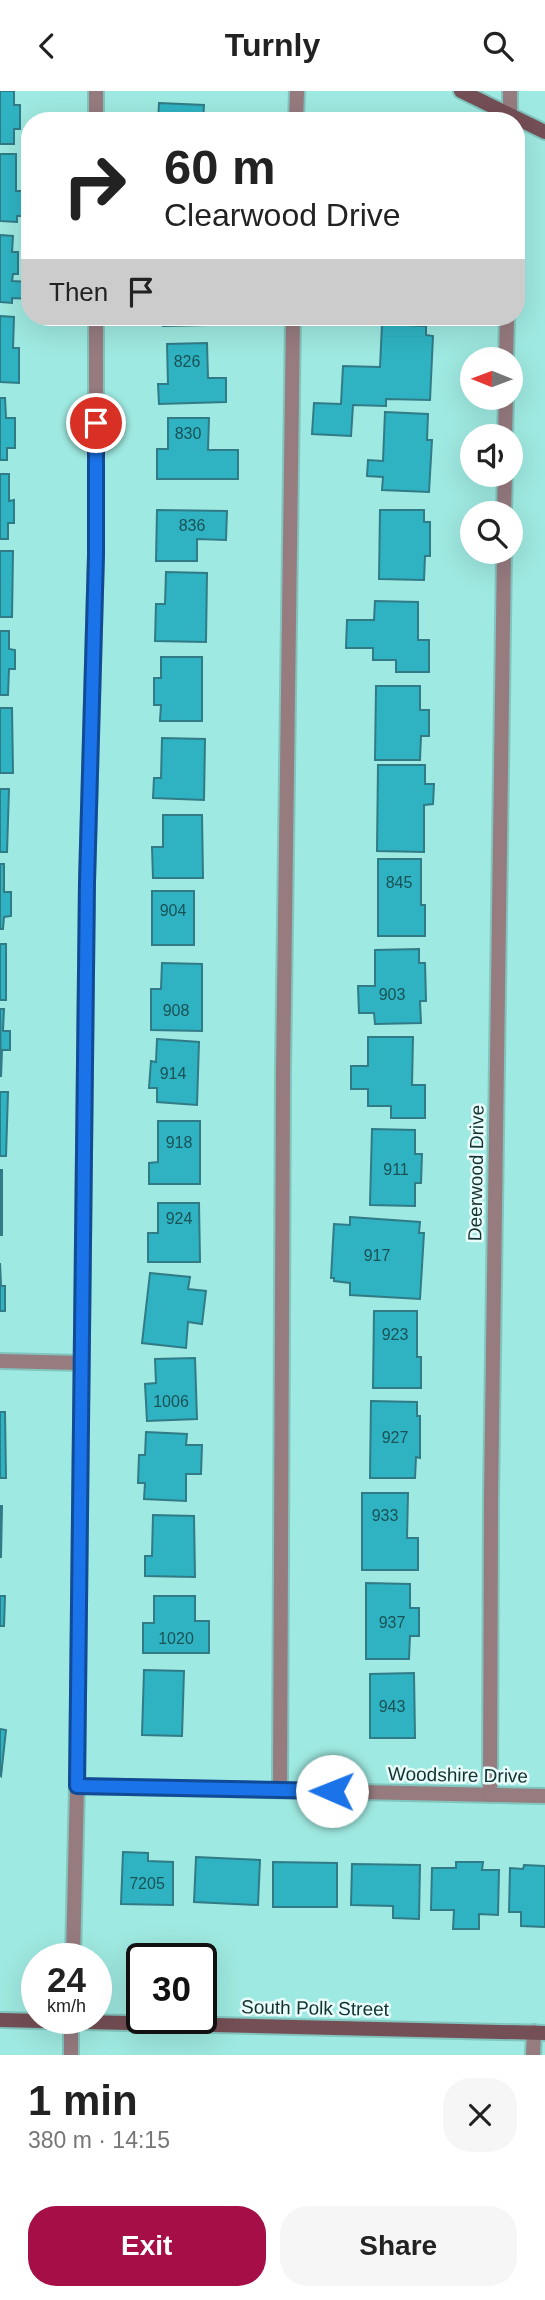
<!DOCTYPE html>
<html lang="en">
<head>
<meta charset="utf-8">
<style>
  body { margin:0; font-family:Arial,sans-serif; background:#f6f6f6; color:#222; height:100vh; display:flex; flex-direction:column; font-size:26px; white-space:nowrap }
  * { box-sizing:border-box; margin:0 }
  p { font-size:23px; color:#767676 }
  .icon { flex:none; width:38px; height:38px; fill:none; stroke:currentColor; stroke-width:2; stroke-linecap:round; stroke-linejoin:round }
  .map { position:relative; height:1964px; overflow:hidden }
  .side { display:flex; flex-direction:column; background:#fff; flex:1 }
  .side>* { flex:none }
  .banner { position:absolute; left:21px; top:21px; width:504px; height:214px; border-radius:28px; box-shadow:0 7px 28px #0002; background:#fff; color:#222; overflow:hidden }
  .needle { width:46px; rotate:271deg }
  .fabs { position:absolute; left:460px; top:256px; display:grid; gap:14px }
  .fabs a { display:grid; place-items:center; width:63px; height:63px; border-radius:50%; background:#fff; box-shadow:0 7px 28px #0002; font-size:35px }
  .speed { position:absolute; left:21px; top:1852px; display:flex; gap:14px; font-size:35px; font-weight:700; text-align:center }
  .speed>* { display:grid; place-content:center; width:91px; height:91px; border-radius:50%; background:#fff; box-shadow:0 7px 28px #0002; line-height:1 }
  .speed small { font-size:18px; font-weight:400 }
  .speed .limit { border:4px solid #111; border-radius:10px; background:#fff; color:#111 }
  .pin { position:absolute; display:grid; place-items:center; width:60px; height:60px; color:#fff; margin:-30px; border:4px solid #fff; border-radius:50%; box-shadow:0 2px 7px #0007 }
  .me { position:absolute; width:77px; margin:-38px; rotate:271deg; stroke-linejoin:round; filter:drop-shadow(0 0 5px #0008) }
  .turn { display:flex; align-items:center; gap:24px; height:147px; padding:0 28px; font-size:32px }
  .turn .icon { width:91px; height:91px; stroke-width:2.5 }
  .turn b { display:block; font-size:49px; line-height:60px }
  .then { display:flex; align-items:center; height:66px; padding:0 28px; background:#0003; gap:14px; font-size:26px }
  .round { display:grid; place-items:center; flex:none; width:74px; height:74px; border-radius:28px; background:#f6f6f6 }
  .summary { display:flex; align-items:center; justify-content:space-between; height:119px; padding:0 28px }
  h1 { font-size:42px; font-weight:700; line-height:52px }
  .button { display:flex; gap:14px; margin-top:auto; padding:14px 28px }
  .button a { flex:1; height:80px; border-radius:28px; background:#a50e47; color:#fff; font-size:28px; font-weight:700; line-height:80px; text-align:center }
  .button a+a { background:#f6f6f6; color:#222 }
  header { display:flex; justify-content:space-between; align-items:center; height:91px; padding:0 28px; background:#fff; font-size:32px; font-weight:700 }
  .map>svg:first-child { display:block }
</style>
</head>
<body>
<header><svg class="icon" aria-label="back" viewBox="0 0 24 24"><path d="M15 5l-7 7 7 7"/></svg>Turnly<svg class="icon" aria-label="search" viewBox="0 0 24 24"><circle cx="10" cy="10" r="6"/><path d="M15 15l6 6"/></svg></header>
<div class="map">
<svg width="545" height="1964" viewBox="0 0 545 1964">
  <rect width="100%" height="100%" fill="#9ee9e1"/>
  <g fill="#2fb3c3" stroke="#307b86" stroke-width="2">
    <path d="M0 0H14V14H20V38H14V53H0Z"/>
    <path d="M159 12 204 14 203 30H158Z"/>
    <path d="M0 63H16V100H27L26 112H30V125H17V131L0 130Z"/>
    <path d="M0 144 13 145 12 161H18V183H13L12 190 30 191V208L12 207V212L0 211Z"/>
    <path d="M0 225 14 226 13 257H19V292L0 291Z"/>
    <path d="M163 226H207L208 234 163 235Z"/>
    <path d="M382 233 426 235V244L433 245 430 309 386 308V315L353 314 351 345 312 343 314 312 341 313 343 275 380 276Z"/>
    <path d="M207 252 208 287H226V311L159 313 158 293H168L167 253Z"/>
    <path d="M0 307H5L6 327H15V357H7V369H0Z"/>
    <path d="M385 321 428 323 427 349H432L429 401 382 399 383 386 367 385 368 369 383 370Z"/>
    <path d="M168 327H209L208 359H238V388H157V358H168Z"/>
    <path d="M0 383H9V410L14 409V432H8V448H0Z"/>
    <path d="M157 419 227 420 226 449 197 448V470H156Z"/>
    <path d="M380 419H424V431H430V465H425L424 489 379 488Z"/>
    <path d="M0 460H13L12 526H0Z"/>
    <path d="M166 481 207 482 206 551 155 550 156 513H165Z"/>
    <path d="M375 510 418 511V549H429V581H396V569H373V557H346L347 529H374Z"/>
    <path d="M0 540H9V558L15 559V578H9L8 604H0Z"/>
    <path d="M161 566H202V630H160L161 614H154V587H161Z"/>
    <path d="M376 595H420V619H429V645H421L420 669H375Z"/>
    <path d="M0 617H12L13 682H0Z"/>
    <path d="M162 647 205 648 204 709 153 707 154 687H161Z"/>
    <path d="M378 674H425V693H434L433 713 424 714V761L377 760Z"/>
    <path d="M0 698H9L7 761H0Z"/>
    <path d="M163 724H202L203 787H153L152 756H163Z"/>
    <path d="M378 768H421V814H425V845H378Z"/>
    <path d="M0 773H4V801H11V825L4 826 3 838H0Z"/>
    <rect x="152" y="800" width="42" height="54"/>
    <rect x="0" y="853" width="6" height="56"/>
    <path d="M419 858V872H425L426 910H420L421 932 375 933 374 922H359L358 895H375V859Z"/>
    <path d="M162 872 202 873V940L151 939V898H161Z"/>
    <path d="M0 918H4L3 940H10V959H2L1 986Z"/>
    <path d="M368 946H413L412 994H425V1027H391V1015H368V998H351V975H368Z"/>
    <path d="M157 948 199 951 197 1014 157 1011V997H149L151 970 156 971Z"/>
    <path d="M0 1001H8L6 1065H0Z"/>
    <path d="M158 1030H200V1093H149V1072L158 1071Z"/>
    <path d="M372 1038 415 1039V1063H422L421 1092H415V1115L370 1114Z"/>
    <rect x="0" y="1079" width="2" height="65"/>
    <path d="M158 1112H199L200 1171H148V1142H158Z"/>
    <path d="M350 1126 420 1131 419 1142H424L420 1208 350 1204V1192L334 1190V1187H331L334 1133 350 1134Z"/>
    <path d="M0 1172 1 1195H5V1220H0Z"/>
    <path d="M150 1182 190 1186 188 1198 206 1200 202 1233 188 1231 186 1257 142 1252Z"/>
    <path d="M374 1220H417V1266H421V1297H373Z"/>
    <path d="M195 1267 197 1328 147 1330 145 1293 156 1292 155 1268Z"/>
    <path d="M371 1310 417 1311V1325H420V1367L416 1366 415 1387H370Z"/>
    <path d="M0 1321H5L6 1387H0Z"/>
    <path d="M146 1341 187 1343 186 1354H202L201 1383H186V1410L144 1408 145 1392H138L139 1364H145Z"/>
    <path d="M362 1402H408L407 1447H418V1479H362Z"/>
    <path d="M0 1415H2L1 1466H0Z"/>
    <path d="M153 1424 194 1425 195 1486 145 1485V1465H152Z"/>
    <path d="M366 1492 410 1493V1517H419V1545H410L409 1568H366Z"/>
    <path d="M0 1505H5L4 1535H0Z"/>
    <path d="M154 1505H195V1530H209V1562H143V1532H154Z"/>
    <path d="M144 1579 184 1580 182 1645 142 1644Z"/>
    <path d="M414 1582 415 1647H370V1583Z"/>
    <path d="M0 1638 6 1639 1 1685 0 1684Z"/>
    <path d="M123 1761 148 1762V1770L173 1771V1814L121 1813Z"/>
    <path d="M196 1766 260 1769 258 1814 194 1811Z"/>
    <path d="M273 1771 337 1772V1816H273Z"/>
    <path d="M456 1771H483L482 1779H499L498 1824 479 1823V1838H453L454 1819H431L432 1777H456Z"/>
    <path d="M352 1773 420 1774 419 1828 393 1827V1815L351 1814Z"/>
    <path d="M524 1774 545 1775V1836L521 1835V1821H509L510 1777 523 1778Z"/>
  </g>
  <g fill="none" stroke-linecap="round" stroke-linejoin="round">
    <defs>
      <g id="lane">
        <path d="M296 30 297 0"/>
        <path d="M280 1699 283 981 293 226"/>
      </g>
      <g id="street">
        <path d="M96 30V0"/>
        <path d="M510 30V0"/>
        <path d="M506 268 507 226"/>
        <path d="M505 345 506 306"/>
        <path d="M504 422 505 383"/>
        <path d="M0 1270 81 1272"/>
        <path d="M77 1695 545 1705"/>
        <path d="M490 1704 491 1408 504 460"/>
        <path d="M73 1867 77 1695 87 791 96 464V226"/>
        <path d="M71 1927V1964"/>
        <path d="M533 1964 534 1941"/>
      </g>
      <g id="secondary">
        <path d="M461 0 545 41"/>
        <path d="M0 1929 545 1942"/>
      </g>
    </defs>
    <use href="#lane" stroke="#82c4be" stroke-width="18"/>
    <use href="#street" stroke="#82c4be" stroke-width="18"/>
    <use href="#secondary" stroke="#82c4be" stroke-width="18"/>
    <use href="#lane" stroke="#967b7f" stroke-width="14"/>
    <use href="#street" stroke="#967b7f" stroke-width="14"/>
    <use href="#secondary" stroke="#744f55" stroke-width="14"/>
  </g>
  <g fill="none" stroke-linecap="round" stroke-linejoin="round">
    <defs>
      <path id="route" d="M96 332V464L87 791 77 1695 332 1700"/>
    </defs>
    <use href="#route" stroke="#114b97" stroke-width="18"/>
    <use href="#route" stroke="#1a73e8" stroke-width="12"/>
  </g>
  <g text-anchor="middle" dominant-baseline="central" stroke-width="5" stroke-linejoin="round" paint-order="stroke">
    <g font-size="16" fill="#1a5255">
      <text x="187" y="270">826</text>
      <text x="188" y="342">830</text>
      <text x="192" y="434">836</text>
      <text x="399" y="791">845</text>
      <text x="173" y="819">904</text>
      <text x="392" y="903">903</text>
      <text x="176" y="919">908</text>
      <text x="173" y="982">914</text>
      <text x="179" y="1051">918</text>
      <text x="396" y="1078">911</text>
      <text x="179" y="1127">924</text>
      <text x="377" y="1164">917</text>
      <text x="395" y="1243">923</text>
      <text x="171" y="1310">1006</text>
      <text x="395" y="1346">927</text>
      <text x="385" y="1424">933</text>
      <text x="392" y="1531">937</text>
      <text x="176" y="1547">1020</text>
      <text x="392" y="1615">943</text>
      <text x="147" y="1792">7205</text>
    </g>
    <g font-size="19" fill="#133230" stroke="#e9fefc">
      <text transform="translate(476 1082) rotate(-89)">Deerwood Drive</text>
      <text transform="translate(458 1684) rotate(1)">Woodshire Drive</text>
      <text transform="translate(315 1917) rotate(1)">South Polk Street</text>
    </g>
  </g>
</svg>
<div class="fabs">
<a><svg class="needle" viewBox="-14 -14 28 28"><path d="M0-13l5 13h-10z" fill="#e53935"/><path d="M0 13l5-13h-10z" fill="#767676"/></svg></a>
<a><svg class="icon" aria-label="sound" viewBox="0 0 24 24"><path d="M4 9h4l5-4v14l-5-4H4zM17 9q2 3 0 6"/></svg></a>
<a><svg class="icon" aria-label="search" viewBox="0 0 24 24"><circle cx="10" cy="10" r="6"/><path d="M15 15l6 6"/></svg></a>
</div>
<div class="speed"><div>24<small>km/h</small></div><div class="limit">30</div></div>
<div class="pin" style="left:96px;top:332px;background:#d93025"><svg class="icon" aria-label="arrive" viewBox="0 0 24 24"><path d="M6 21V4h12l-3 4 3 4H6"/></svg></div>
<svg class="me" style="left:332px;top:1700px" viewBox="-20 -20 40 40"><circle r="19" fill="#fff"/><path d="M0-13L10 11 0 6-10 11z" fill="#1a73e8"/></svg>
<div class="banner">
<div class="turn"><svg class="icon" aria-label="right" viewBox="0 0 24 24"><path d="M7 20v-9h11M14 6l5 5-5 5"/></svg><div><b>60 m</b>Clearwood Drive</div></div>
<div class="then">Then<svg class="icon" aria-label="arrive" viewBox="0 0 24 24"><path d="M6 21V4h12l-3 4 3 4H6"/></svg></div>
</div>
</div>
<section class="side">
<div class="summary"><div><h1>1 min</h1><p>380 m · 14:15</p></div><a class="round"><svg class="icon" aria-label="close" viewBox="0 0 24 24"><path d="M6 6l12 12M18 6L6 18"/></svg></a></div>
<div class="button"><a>Exit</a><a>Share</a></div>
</section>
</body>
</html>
